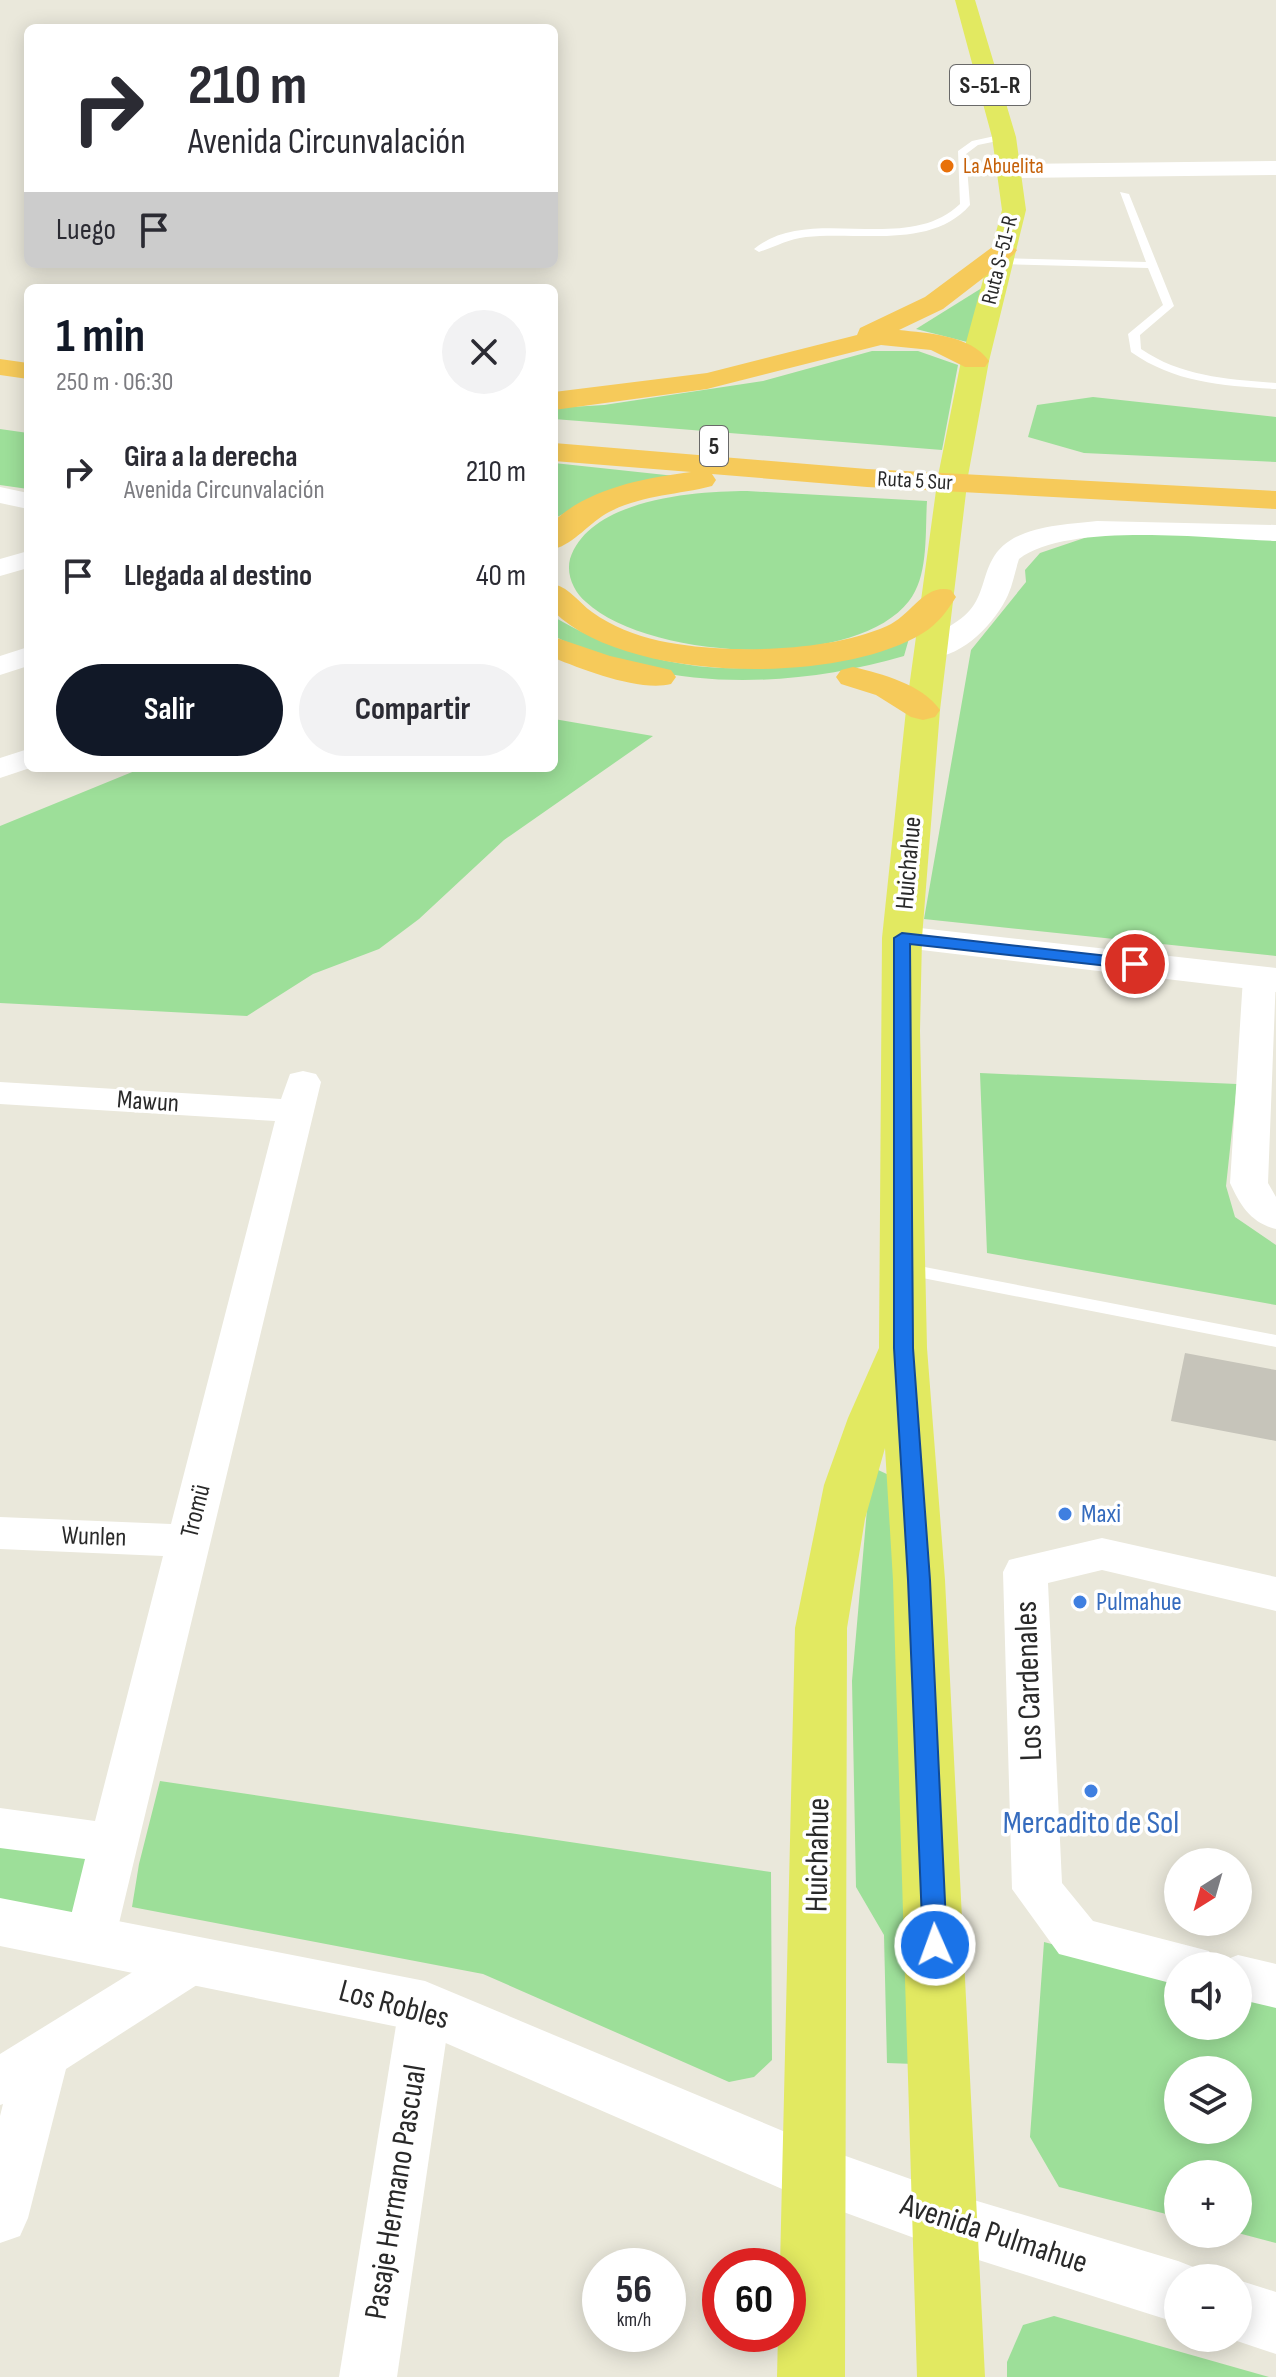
<!DOCTYPE html>
<html lang="es">
<head>
<meta charset="utf-8">
<style>
  body { margin:0; font-family:"Sofia Sans Condensed",sans-serif; background:#f2f2f3; color:#2b2b33; height:100vh; display:flex; flex-direction:column; font-size:30px; white-space:nowrap }
  * { box-sizing:border-box; margin:0 }
  p { font-size:26px; color:#7c7c81 }
  .icon { flex:none; width:44px; height:44px; fill:none; stroke:currentColor; stroke-width:2; stroke-linecap:round; stroke-linejoin:round }
  .map { position:relative; flex:1; overflow:hidden }
  .side { position:absolute; left:24px; top:284px; width:534px; height:488px; display:flex; flex-direction:column; background:#fff; border-radius:12px; box-shadow:0 4px 20px #0003 }
  .side>* { flex:none }
  .top-card { position:absolute; left:24px; top:24px; width:534px; height:244px; border-radius:12px; box-shadow:0 4px 20px #0003; background:#fff; color:#2b2b33; overflow:hidden }
  .needle { width:52px; rotate:217deg }
  .fabs { position:absolute; left:1164px; top:1848px; display:grid; gap:16px }
  .fabs a { display:grid; place-items:center; width:88px; height:88px; border-radius:50%; background:#fff; box-shadow:0 4px 20px #0003; font-size:40px }
  .speed { position:absolute; left:582px; top:2248px; display:flex; gap:16px; font-size:40px; font-weight:700; text-align:center }
  .speed>* { display:grid; place-content:center; width:104px; height:104px; border-radius:50%; background:#fff; box-shadow:0 4px 20px #0003; line-height:1 }
  .speed small { font-size:20px; font-weight:400 }
  .speed .limit { border:12px solid #d22; background:#fff; color:#111 }
  .pin { position:absolute; display:grid; place-items:center; width:68px; height:68px; color:#fff; margin:-34px; border:4px solid #fff; border-radius:50%; box-shadow:0 2px 8px #0007 }
  .me { position:absolute; width:88px; margin:-44px; rotate:358deg; stroke-linejoin:round; filter:drop-shadow(0 0 6px #0008) }
  .turn { display:flex; align-items:center; gap:28px; height:168px; padding:0 32px; font-size:36px }
  .turn .icon { width:104px; height:104px; stroke-width:2.5 }
  .turn b { display:block; font-size:56px; line-height:68px }
  .then { display:flex; align-items:center; height:76px; padding:0 32px; background:#0003; gap:16px; font-size:30px }
  .round { display:grid; place-items:center; flex:none; width:84px; height:84px; border-radius:42px; background:#f2f2f3 }
  .summary { display:flex; align-items:center; justify-content:space-between; height:136px; padding:0 32px }
  h1 { font-size:48px; font-weight:700; line-height:60px; color:#111827 }
  .button { display:flex; gap:16px; margin-top:auto; padding:16px 32px }
  .button a { flex:1; height:92px; border-radius:48px; background:#111827; color:#fff; font-size:32px; font-weight:700; line-height:92px; text-align:center }
  .button a+a { background:#f2f2f3; color:#2b2b33 }
  ul { padding:0; list-style:none }
  li { display:flex; align-items:center; gap:24px; height:104px; padding:0 32px }
  li div { flex:1 }
  li b { display:block; font-size:30px }
  li em { font-style:normal }
  .map>svg:first-child { display:block }
</style>
</head>
<body>
<div class="map">
<svg width="1276" height="2377" viewBox="0 0 1276 2377">
  <rect width="100%" height="100%" fill="#eae8db"/>
  <g fill="#9ddf99" fill-rule="evenodd">
    <path d="M985 286 967 342 916 329Z"/>
    <path d="M872 351H918L958 365 942 450 554 419V408L604 405 763 381Z"/>
    <path d="M1093 397 1276 417V462L1084 453 1028 437 1037 405Z"/>
    <path d="M0 429 28 433V489L0 485Z"/>
    <path d="M554 463 675 476 599 494 554 519Z"/>
    <path d="M747 491 927 501C925 531 929 576 909 601 854 672 648 660 586 602 574 592 566 575 570 559 589 499 695 491 747 491Z"/>
    <path d="M1108 530 1276 533V956L924 919 971 650 1026 582 1025 570 1040 553Z"/>
    <path d="M554 617C613 652 691 674 760 667 810 661 861 645 910 635L904 656C791 689 661 693 554 636Z"/>
    <path d="M554 719 653 736 504 840 419 919 379 949 313 974 247 1016 0 1003V826L142 768H554Z"/>
    <path d="M980 1073 1237 1084 1226 1186 1235 1217 1276 1245V1305L987 1253Z"/>
    <path d="M876 1469 891 1476 914 2064 887 2063 884 1935 856 1887 852 1681 870 1475Z"/>
    <path d="M160 1781 771 1872 772 2060 754 2077 729 2082 483 1974 132 1907 139 1864Z"/>
    <path d="M0 1842 94 1854 78 1923 0 1907Z"/>
    <path d="M1044 1942 1178 1977V2026H1238V1992L1276 2002V2243L1238 2233V2174H1178V2217L1059 2187 1030 2137ZM1178 2070H1238V2130H1178Z"/>
    <path d="M1054 2316 1269 2377H1007V2362L1023 2325Z"/>
  </g>
  <path fill="#c6c4ba" d="M1185 1353 1276 1370V1441L1171 1421Z"/>
  <g fill="none" stroke-linecap="round" stroke-linejoin="round">
    <g fill="#fff" fill-rule="evenodd">
      <path d="M1004 134 1007 135V139L978 145 966 154 970 205C931 250 858 231 806 237 788 239 775 247 759 252L754 249C809 203 906 256 960 204L958 151 972 141Z"/>
      <path d="M1120 192 1129 194 1174 306 1140 335 1141 349C1182 377 1227 379 1276 383V389C1224 386 1175 383 1131 352L1128 334 1163 305 1148 268 1001 264 996 261 1001 258 1146 262Z"/>
      <path d="M904 1263 1276 1335V1347L897 1273 895 1269 897 1265Z"/>
    </g>
    <g fill="#fff" fill-rule="evenodd">
      <path d="M0 487 28 493V509L0 503Z"/>
      <path d="M1097 521 1276 525V541C1214 539 1068 521 1019 559 1015 571 1013 584 1008 595 995 624 956 665 921 656L917 650C927 635 956 627 970 610 983 595 983 576 992 560 1010 525 1064 525 1097 521Z"/>
      <path d="M28 551V568L0 576V559Z"/>
      <path d="M28 647V666L0 675V656Z"/>
      <path d="M28 749 30 768 0 778V758Z"/>
      <path d="M1260 968 1272 971 1276 976 1268 1183 1276 1197V1229C1251 1223 1240 1205 1230 1183L1243 978 1248 971Z"/>
      <path d="M303 1071 316 1074 321 1082 115 1940 108 1955 90 1961 72 1955 65 1940 85 1859 0 1848V1808L95 1821 163 1556 0 1549V1517L171 1524 275 1121 0 1104V1082L281 1099 290 1074Z"/>
      <path d="M1102 1538 1276 1577V1611L1102 1570 1048 1583 1062 1883 1093 1921 1209 1951 1217 1966H1178V1985L1059 1954 1012 1889 1003 1572 1009 1560Z"/>
      <path d="M196 1937 214 1944 222 1959 214 1974 66 2069 28 2218 20 2236 0 2243V2116L3 2104 0 2105V2054L178 1944Z"/>
      <path d="M1238 1955 1276 1964V2008L1238 1999V1966H1218L1220 1962Z"/>
      <path d="M425 1985 443 1991 451 2007 397 2377H339L399 2007 407 1991Z"/>
    </g>
    <g fill="#fff" fill-rule="evenodd">
      <path d="M1276 161V175L1010 178 998 171 1010 164Z"/>
      <path d="M902 926 1276 968V992L888 946 882 938 888 930Z"/>
      <path d="M0 1898 425 1981 826 2149 947 2192 1178 2261 1201 2270 1205 2278H1178V2323L947 2250 789 2192 418 2031 0 1946Z"/>
      <path d="M1238 2280 1276 2292V2354L1228 2338H1238Z"/>
    </g>
    <path fill="#e2e961" fill-rule="evenodd" d="M955 0H975L1016 137 1026 210 989 361 968 476 940 710 922 938 920 1031 927 1348 945 1580 985 2377H917L893 1580 885 1448 865 1519 847 1628 845 2377H777L778 2334H788V2266H780L795 1628 824 1485 848 1418 879 1348 882 938 906 710 938 476 961 361 1002 210 992 137Z"/>
    <g fill="#f6ca5a" fill-rule="evenodd">
      <path d="M1004 242 1017 250 1013 255 943 309 899 330C927 333 971 335 989 361L985 367H965L931 350 881 345 707 389 554 410V392L707 373 857 335 860 328 925 297 995 245Z"/>
      <path d="M0 359 28 363V379L0 375Z"/>
      <path d="M554 443 867 469 1276 491V509L867 487 712 474 716 480 712 486C677 495 642 495 609 512 590 522 574 544 554 549V521C590 488 644 478 691 472L554 461Z"/>
      <path d="M554 584C571 589 578 602 592 612 632 641 684 647 732 649 782 650 841 646 887 626 912 615 924 583 951 590L956 597C947 611 938 624 923 633 839 685 627 683 554 612Z"/>
      <path d="M554 637 610 656 671 670 676 677 671 684C640 692 584 670 554 658Z"/>
      <path d="M853 667C882 674 922 684 940 710L935 717 923 720 911 717 876 695 841 684 836 677 841 670Z"/>
    </g>
  </g>
  <path fill="#1a73e8" stroke="#114b97" stroke-width="2" d="M902 933 1135 959 1143 964 1135 969 910 944 913 1348 930 1580 947 1945 943 1953 935 1956 926 1953 923 1945 908 1580 894 1348V938Z"/>
  <circle fill="#e8710a" stroke="#fff" stroke-width="3" cx="947" cy="166" r="8"/>
  <g fill="#3f7fe0" stroke="#fff" stroke-width="3">
    <circle cx="1065" cy="1514" r="8"/>
    <circle cx="1080" cy="1602" r="8"/>
    <circle cx="1091" cy="1791" r="8"/>
  </g>
  <g text-anchor="middle" dominant-baseline="central" stroke-width="7" stroke-linejoin="round" paint-order="stroke">
    <g font-size="22" fill="#c56008" stroke="#fff" text-anchor="start">
      <text x="963" y="166">La Abuelita</text>
    </g>
    <g font-size="22" fill="#292929" stroke="#fff">
      <text transform="translate(1000 260) rotate(-76)">Ruta S-51-R</text>
      <text transform="translate(915 481) rotate(3)">Ruta 5 Sur</text>
    </g>
    <g fill="#fff" stroke="#696969" stroke-width="2">
      <rect x="950" y="65" width="80" height="40" rx="6"/>
      <rect x="700" y="426" width="28" height="40" rx="6"/>
    </g>
    <g font-size="24" font-weight="bold" fill="#292929">
      <text x="990" y="85">S-51-R</text>
      <text x="714" y="446">5</text>
    </g>
    <g font-size="26" fill="#292929" stroke="#fff">
      <text transform="translate(909 863) rotate(-85)">Huichahue</text>
      <text transform="translate(148 1102) rotate(4)">Mawun</text>
      <text transform="translate(196 1511) rotate(-76)">Tromü</text>
      <text transform="translate(94 1537) rotate(2)">Wunlen</text>
    </g>
    <g font-size="26" fill="#366cbe" stroke="#fff" text-anchor="start">
      <text x="1081" y="1514">Maxi</text>
      <text x="1096" y="1602">Pulmahue</text>
    </g>
    <g font-size="32" fill="#292929" stroke="#fff">
      <text transform="translate(1029 1681) rotate(-92)">Los Cardenales</text>
      <text transform="translate(818 1855) rotate(-89)">Huichahue</text>
      <text transform="translate(394 2005) rotate(15)">Los Robles</text>
      <text transform="translate(396 2192) rotate(-81)">Pasaje Hermano Pascual</text>
      <text transform="translate(994 2234) rotate(18)">Avenida Pulmahue</text>
    </g>
    <g font-size="32" fill="#366cbe" stroke="#fff">
      <text x="1091" y="1823">Mercadito de Sol</text>
    </g>
  </g>
</svg>
<div class="fabs">
<a><svg class="needle" viewBox="-14 -14 28 28"><path d="M0-13l5 13h-10z" fill="#e53935"/><path d="M0 13l5-13h-10z" fill="#7c7c81"/></svg></a>
<a><svg class="icon" aria-label="sound" viewBox="0 0 24 24"><path d="M4 9h4l5-4v14l-5-4H4zM17 9q2 3 0 6"/></svg></a>
<a><svg class="icon" aria-label="layers" viewBox="0 0 24 24"><path d="M12 4l9 5-9 5-9-5zM3 14l9 5 9-5"/></svg></a>
<a>+</a>
<a>−</a>
</div>
<div class="speed"><div>56<small>km/h</small></div><div class="limit">60</div></div>
<div class="pin" style="left:1135px;top:964px;background:#d93025"><svg class="icon" aria-label="arrive" viewBox="0 0 24 24"><path d="M6 21V4h12l-3 4 3 4H6"/></svg></div>
<svg class="me" style="left:935px;top:1945px" viewBox="-20 -20 40 40"><circle r="17" fill="#1a73e8" stroke="#fff" stroke-width="3"/><path d="M0-11L8 9 0 5-8 9z" fill="#fff"/></svg>
<div class="top-card">
<div class="turn"><svg class="icon" aria-label="right" viewBox="0 0 24 24"><path d="M7 20v-9h11M14 6l5 5-5 5"/></svg><div><b>210 m</b>Avenida Circunvalación</div></div>
<div class="then">Luego<svg class="icon" aria-label="arrive" viewBox="0 0 24 24"><path d="M6 21V4h12l-3 4 3 4H6"/></svg></div>
</div>
<section class="side">
<div class="summary"><div><h1>1 min</h1><p>250 m · 06:30</p></div><a class="round"><svg class="icon" aria-label="close" viewBox="0 0 24 24"><path d="M6 6l12 12M18 6L6 18"/></svg></a></div>
<ul>
<li><svg class="icon" aria-label="right" viewBox="0 0 24 24"><path d="M7 20v-9h11M14 6l5 5-5 5"/></svg><div><b>Gira a la derecha</b><p>Avenida Circunvalación</p></div><em>210 m</em></li>
<li><svg class="icon" aria-label="arrive" viewBox="0 0 24 24"><path d="M6 21V4h12l-3 4 3 4H6"/></svg><div><b>Llegada al destino</b></div><em>40 m</em></li>
</ul>
<div class="button"><a>Salir</a><a>Compartir</a></div>
</section>
</div>
</body>
</html>
